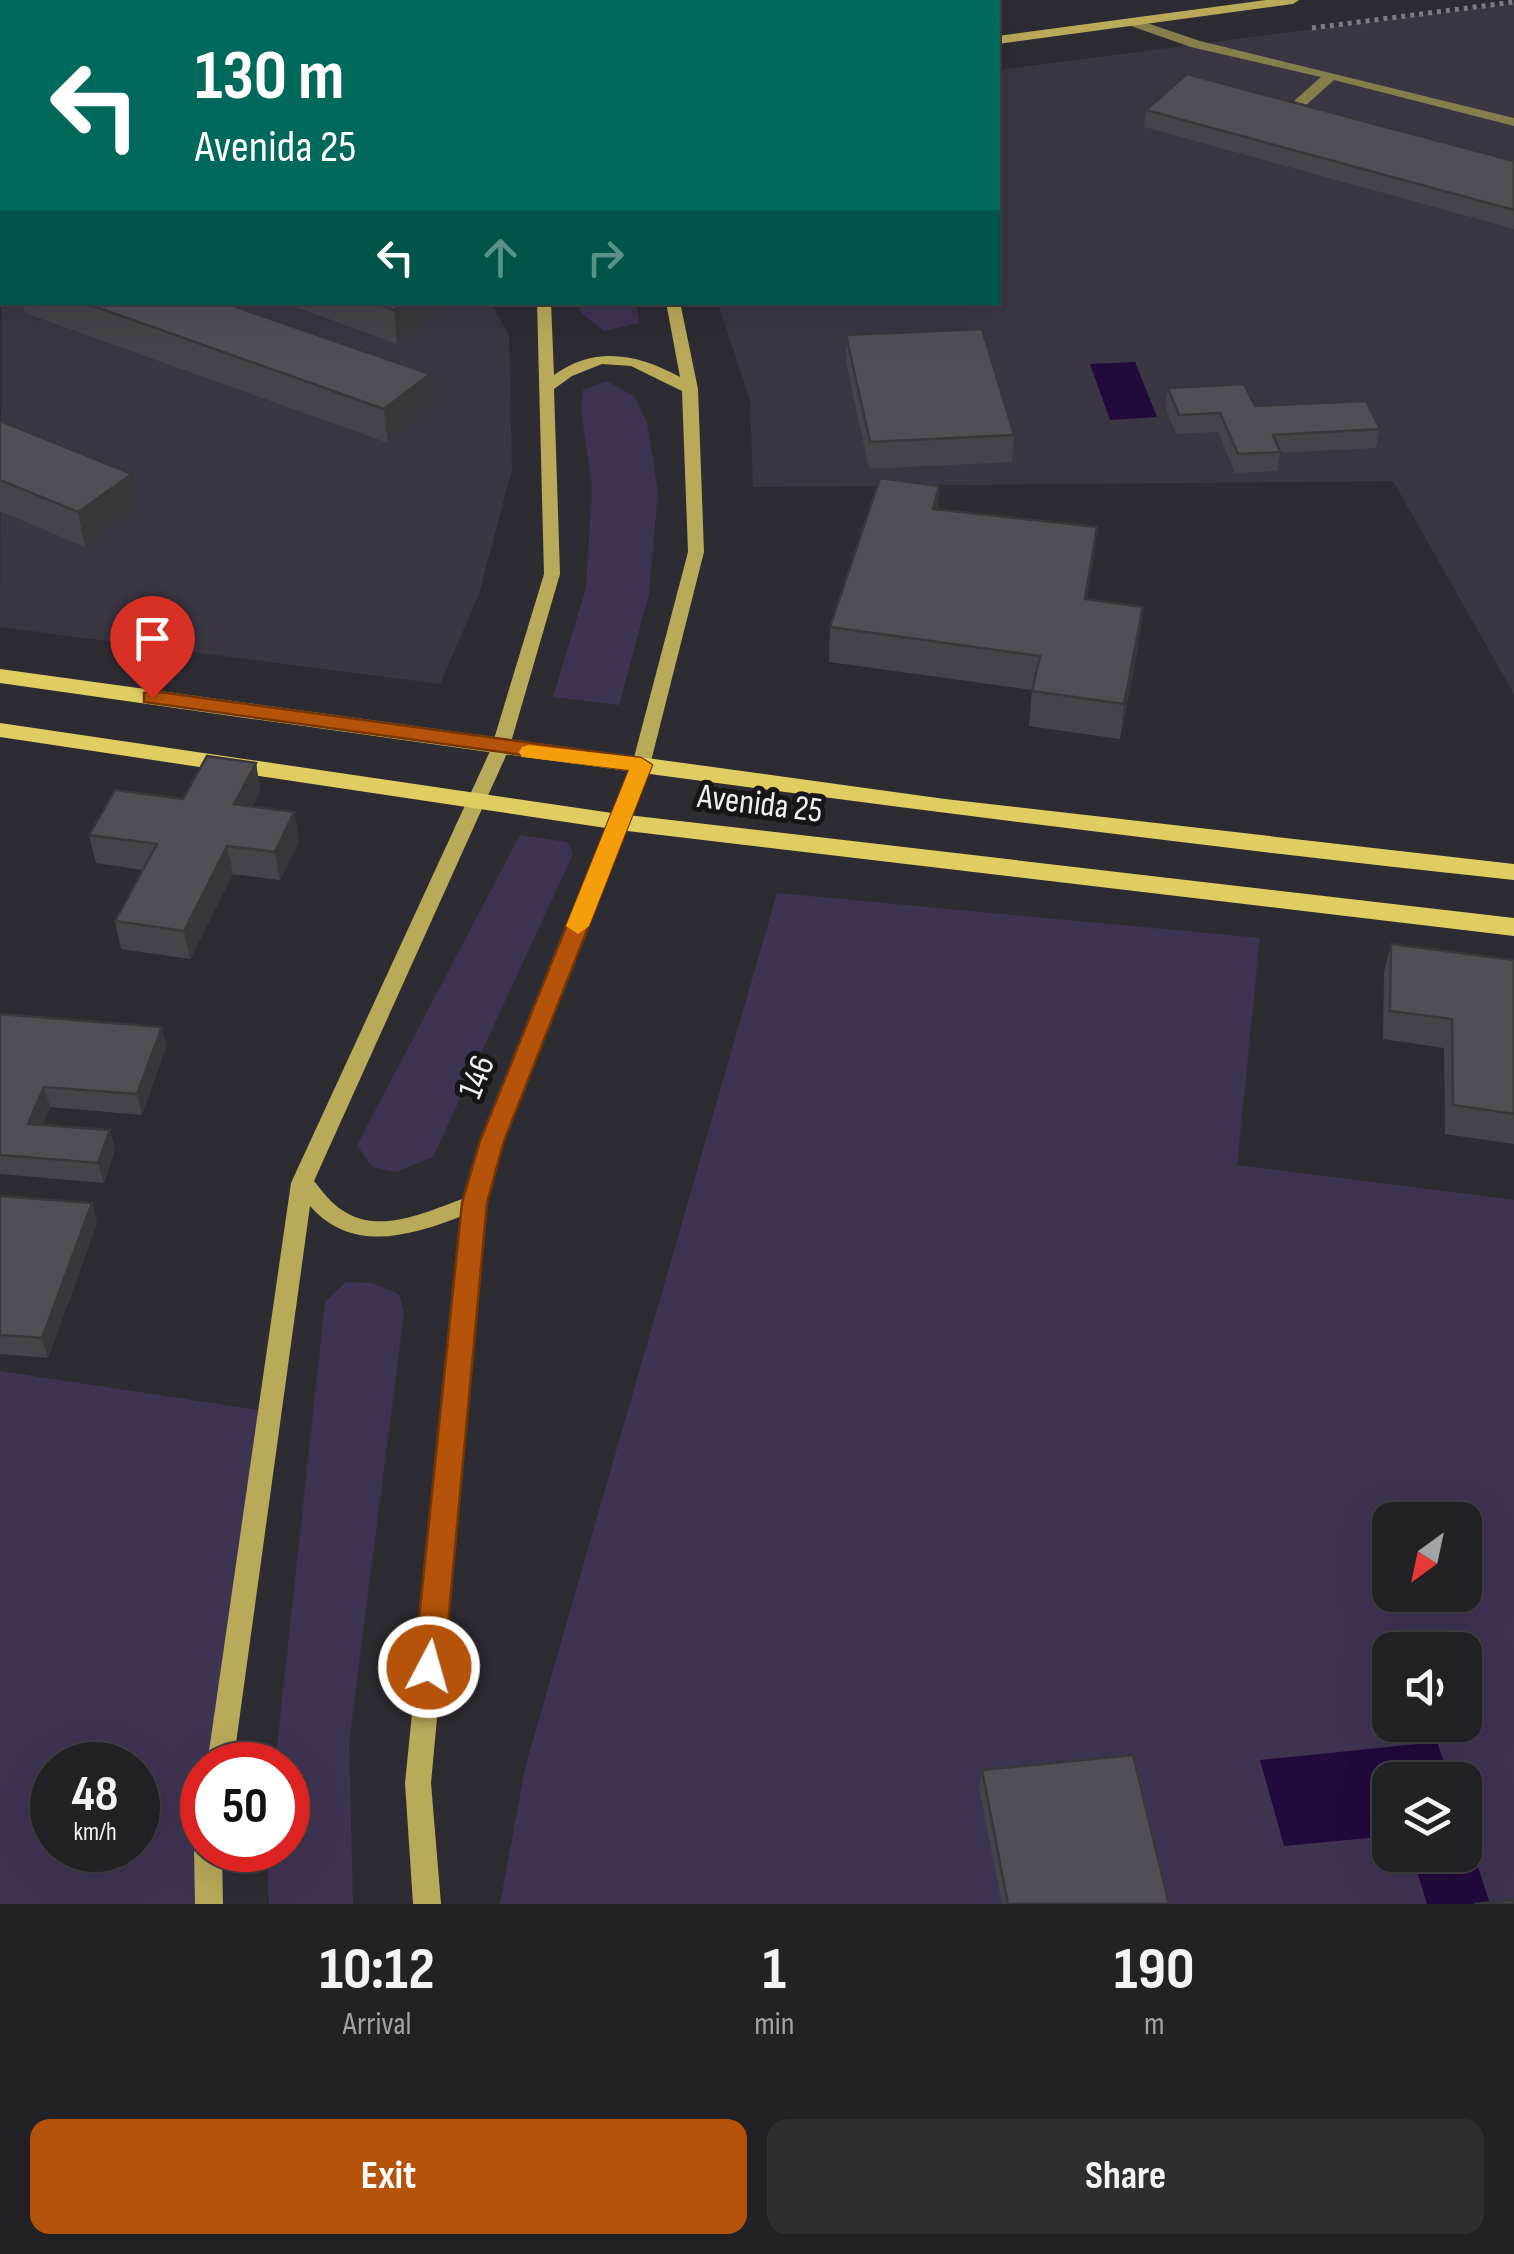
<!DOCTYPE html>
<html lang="en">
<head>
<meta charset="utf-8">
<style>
  body { margin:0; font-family:"Sofia Sans Condensed",sans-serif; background:#2e2e32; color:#f1f3f6; height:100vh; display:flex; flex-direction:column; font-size:38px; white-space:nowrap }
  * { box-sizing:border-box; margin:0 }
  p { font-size:32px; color:#a2a3a7 }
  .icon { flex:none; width:55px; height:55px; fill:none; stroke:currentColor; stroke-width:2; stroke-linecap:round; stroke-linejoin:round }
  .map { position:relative; height:1904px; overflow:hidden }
  .drawer { display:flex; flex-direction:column; background:#222126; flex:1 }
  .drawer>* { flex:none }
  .top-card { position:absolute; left:0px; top:0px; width:1000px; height:305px; box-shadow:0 10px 40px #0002,0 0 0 2px #3f3e43; background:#00695c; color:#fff; overflow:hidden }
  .needle { width:65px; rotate:213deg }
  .tools { position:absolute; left:1372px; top:1502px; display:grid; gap:20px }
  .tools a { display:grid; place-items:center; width:110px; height:110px; border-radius:20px; background:#222126; box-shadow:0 10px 40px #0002,0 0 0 2px #3f3e43; font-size:50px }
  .speed { position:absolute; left:30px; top:1742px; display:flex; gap:20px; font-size:50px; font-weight:700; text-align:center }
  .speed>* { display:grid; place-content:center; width:130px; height:130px; border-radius:50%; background:#222126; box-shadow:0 10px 40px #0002,0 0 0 2px #3f3e43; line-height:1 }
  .speed small { font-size:25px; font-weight:400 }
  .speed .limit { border:15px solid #d22; background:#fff; color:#111 }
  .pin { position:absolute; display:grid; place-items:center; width:85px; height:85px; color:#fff; margin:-102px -42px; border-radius:50% 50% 50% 0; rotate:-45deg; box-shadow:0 0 10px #0007 }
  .pin .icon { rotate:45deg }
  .me { position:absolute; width:110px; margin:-55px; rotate:6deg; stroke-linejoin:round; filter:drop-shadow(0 0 8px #0008) }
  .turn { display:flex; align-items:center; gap:35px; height:210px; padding:0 30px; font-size:45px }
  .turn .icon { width:130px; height:130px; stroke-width:2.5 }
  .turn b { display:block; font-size:70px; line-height:85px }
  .lanes { display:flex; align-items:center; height:95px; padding:0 30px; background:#0003; justify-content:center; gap:50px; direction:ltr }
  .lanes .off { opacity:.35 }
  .eta { display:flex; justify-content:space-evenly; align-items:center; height:170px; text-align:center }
  .eta b { font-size:60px; font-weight:700; line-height:70px }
  .primary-button { display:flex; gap:20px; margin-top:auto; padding:20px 30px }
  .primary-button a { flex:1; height:115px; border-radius:20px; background:#b45309; color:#fff; font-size:40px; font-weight:700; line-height:115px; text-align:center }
  .primary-button a+a { background:#2e2e32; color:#f1f3f6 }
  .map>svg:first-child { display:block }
</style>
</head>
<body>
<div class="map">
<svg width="1514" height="1904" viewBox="0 0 1514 1904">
  <rect width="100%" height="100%" fill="#2e2c33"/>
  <g fill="#3a3642">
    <path d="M1514 3V694L1393 481 753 487 750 400 718 303 998 302V70Z"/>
    <path d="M2 205V302L491 303 509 335 512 469 479 594 440 684 0 627Z"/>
  </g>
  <g fill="#3f3352" fill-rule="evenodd">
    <path d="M578 303H636L639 323 604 331 582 314Z"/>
    <path d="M607 381 635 397 647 423 658 491 649 594 619 705 553 697 586 588 592 486 581 410 583 390Z"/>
    <path d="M520 835 567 842 573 854 433 1157 396 1172 372 1167 357 1145Z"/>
    <path d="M777 893 1260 938 1237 1165 1514 1200V1904H500L526 1764ZM1390 1520H1465V1595H1390ZM1390 1650H1465V1725H1390ZM1390 1780H1465V1855H1390Z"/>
    <path d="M346 1282 372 1283 399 1294 404 1313 349 1742 353 1904H269L267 1850H288V1765H275L325 1302Z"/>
    <path d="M0 1371 270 1412 220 1765H202V1850L209 1904H0ZM52 1765H138V1850H52Z"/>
  </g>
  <g fill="#230a3d">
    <path d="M1135 362 1157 417 1110 420 1090 364Z"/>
    <path d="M1437 1742 1450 1780H1390V1836L1284 1846 1260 1760Z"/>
    <path d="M1465 1826 1490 1904H1427L1412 1855H1465Z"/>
  </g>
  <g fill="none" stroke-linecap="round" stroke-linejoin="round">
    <path stroke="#7e7c82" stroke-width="5" stroke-dasharray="4 5" stroke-linecap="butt" d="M1312 28 1514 2"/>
    <path fill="#867d4d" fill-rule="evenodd" d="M1132 18 1200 41 1514 118V126L1334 80 1305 106H1295V100L1321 77 1191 47 1128 25V19Z"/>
    <g fill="#867d4d" fill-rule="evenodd">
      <path d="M228 0H246L247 2H230Z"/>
      <path d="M375 0H390L391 2H377Z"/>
    </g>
    <g fill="#b9aa5a" fill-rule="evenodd">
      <path d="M447 0H485L486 2H449Z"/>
      <path d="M918 0H997L917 2Z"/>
      <path d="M1266 0H1299L1293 4 998 44V36Z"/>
      <rect x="0" y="147" width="2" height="8"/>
      <rect x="0" y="179" width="2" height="8"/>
      <path d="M537 302H551L554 375C595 345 638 354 680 377L666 302H680L698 389 704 552 650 765 503 1141 485 1203 431 1783 441 1904H413L405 1783 462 1216C410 1236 352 1254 310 1206L233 1765H207L291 1183 491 749 544 574ZM602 364 631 366 682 391 688 552 632 765 481 1141 465 1198C428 1211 379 1236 342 1210 331 1203 322 1191 314 1181L509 749 560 574 554 389 572 376Z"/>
      <path d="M202 1839V1850H222L223 1904H195L194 1850Z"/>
    </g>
    <g fill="#e0cd62" fill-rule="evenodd">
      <path d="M0 669 945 799 1514 864V880C1008 826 504 755 0 683Z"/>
      <path d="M0 723 619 814 1514 918V936L619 830 0 737Z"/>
    </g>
  </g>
  <g fill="#46434a">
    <path d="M0 0H127L128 2H2V5L0 4Z"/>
    <path d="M1146 110 1514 161V229L1144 127Z"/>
    <path d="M23 302H222L433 407 388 443 25 313Z"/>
    <path d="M282 302H439L440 313 397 344Z"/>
    <path d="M846 335 1014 435 1012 462 869 469 846 362Z"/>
    <path d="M1168 388 1255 406 1380 429 1376 448 1280 453 1277 471 1235 473 1218 432 1176 434 1165 407Z"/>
    <path d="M0 421 139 508 85 547 0 511Z"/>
    <path d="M939 486 938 510 1093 561 1087 599 1143 607 1139 642 1120 739 1029 726 1032 690 829 662 830 627Z"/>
    <path d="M256 763 260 791 252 807 294 812 299 841 280 880 233 874 190 959 121 949 115 921 143 870 96 863 89 835 183 799Z"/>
    <path d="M1391 944 1514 960V1144L1445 1134 1444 1048 1383 1039 1384 972Z"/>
    <path d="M0 1014 166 1047 142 1115 50 1107 42 1125 110 1130 115 1150 104 1183 0 1174Z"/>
    <path d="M0 1196 97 1223 48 1358 0 1354Z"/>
    <path d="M982 1770 1169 1904H1002L979 1788Z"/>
  </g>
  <g fill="#39373c">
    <path d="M405 302H439L440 313 397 344 394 310Z"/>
    <path d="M430 374 433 407 388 443 384 409Z"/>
    <path d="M132 474 139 508 85 547 78 512Z"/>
    <path d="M939 486 937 520 933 509Z"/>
    <path d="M1097 527 1093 561 1081 634 1085 599Z"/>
    <path d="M1143 607 1139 642 1120 739 1124 704Z"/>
    <path d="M256 763 260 791 239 833 234 804Z"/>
    <path d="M294 812 299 841 280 880 275 852Z"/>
    <path d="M227 846 233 874 190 959 184 931Z"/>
    <path d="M162 1027 166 1047 142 1115 137 1094Z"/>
    <path d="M44 1087 50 1107 34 1144 28 1124Z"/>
    <path d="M110 1130 115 1150 104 1183 98 1163Z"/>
    <path d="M92 1203 97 1223 48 1358 42 1338Z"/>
  </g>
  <g fill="#514e56" stroke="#39373c" stroke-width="2.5">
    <path d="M39 0H127L128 2H40Z"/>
    <path d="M1187 74 1514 161V210L1146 110Z"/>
    <path d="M82 302H222L430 374 384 409Z"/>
    <path d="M371 302H405L394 310Z"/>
    <path d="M982 329 1014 435 870 442 846 335Z"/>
    <path d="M1244 384 1255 406 1366 401 1380 429 1273 435 1280 452 1238 454 1220 413 1179 415 1168 388Z"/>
    <path d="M0 421 132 474 78 512 0 480Z"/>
    <path d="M880 478 939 486 933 509 1097 527 1085 599 1143 607 1124 704 1032 691 1040 656 830 627Z"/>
    <path d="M207 756 256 763 234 804 294 812 275 852 227 846 184 931 115 921 157 844 89 835 115 790 183 799Z"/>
    <path d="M1391 944 1514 960V1114L1453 1105 1452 1019 1390 1011Z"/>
    <path d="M0 1014 162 1027 137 1094 44 1087 28 1124 110 1130 98 1163 0 1155Z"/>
    <path d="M0 1196 92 1203 42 1338 0 1335Z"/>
    <path d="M1133 1755 1169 1904H1008L982 1770Z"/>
    <path d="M1514 1900V1904H1474Z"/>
  </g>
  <path fill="#b45309" stroke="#753606" stroke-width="2.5" d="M152 691 641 758 652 765 504 1141 487 1203 444 1667 439 1676 429 1680 419 1676 414 1667 462 1203 480 1141 629 770 144 702V693Z"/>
  <path fill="#f59e0b" d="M529 745 641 758 652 765 589 926 578 934 566 926 629 770 522 757 519 752 522 747Z"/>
  <g text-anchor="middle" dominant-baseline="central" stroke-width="10" stroke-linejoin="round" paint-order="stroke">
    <g font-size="35" fill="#f1eff4" stroke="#161518">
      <text transform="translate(760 804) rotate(7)">Avenida 25</text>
      <text transform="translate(477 1077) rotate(-68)">146</text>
    </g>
  </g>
</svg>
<div class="tools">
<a><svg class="needle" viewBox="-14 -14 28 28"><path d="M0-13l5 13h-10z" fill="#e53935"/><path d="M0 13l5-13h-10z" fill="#a2a3a7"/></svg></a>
<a><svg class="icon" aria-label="sound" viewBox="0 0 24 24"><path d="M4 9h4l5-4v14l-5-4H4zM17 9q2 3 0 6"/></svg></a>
<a><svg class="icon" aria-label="layers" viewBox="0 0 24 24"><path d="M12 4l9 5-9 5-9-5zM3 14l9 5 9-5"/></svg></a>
</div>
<div class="speed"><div>48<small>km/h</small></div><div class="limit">50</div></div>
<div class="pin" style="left:152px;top:698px;background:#d93025"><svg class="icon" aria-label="arrive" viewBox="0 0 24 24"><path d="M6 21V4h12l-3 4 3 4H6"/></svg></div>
<svg class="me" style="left:429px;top:1667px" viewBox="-20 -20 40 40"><circle r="17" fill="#b45309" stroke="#fff" stroke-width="3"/><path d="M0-11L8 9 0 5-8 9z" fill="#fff"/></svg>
<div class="top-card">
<div class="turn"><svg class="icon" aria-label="left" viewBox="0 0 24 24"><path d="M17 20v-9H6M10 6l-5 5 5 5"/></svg><div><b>130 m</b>Avenida 25</div></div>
<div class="lanes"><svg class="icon" aria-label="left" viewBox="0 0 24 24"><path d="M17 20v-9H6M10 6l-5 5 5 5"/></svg><svg class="icon off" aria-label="ahead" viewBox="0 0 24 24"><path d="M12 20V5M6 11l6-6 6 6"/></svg><svg class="icon off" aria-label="right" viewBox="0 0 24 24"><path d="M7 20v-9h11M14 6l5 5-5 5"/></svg></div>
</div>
</div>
<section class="drawer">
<div class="eta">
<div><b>10:12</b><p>Arrival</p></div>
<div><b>1</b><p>min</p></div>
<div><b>190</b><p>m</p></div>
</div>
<div class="primary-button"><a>Exit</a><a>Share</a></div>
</section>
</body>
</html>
